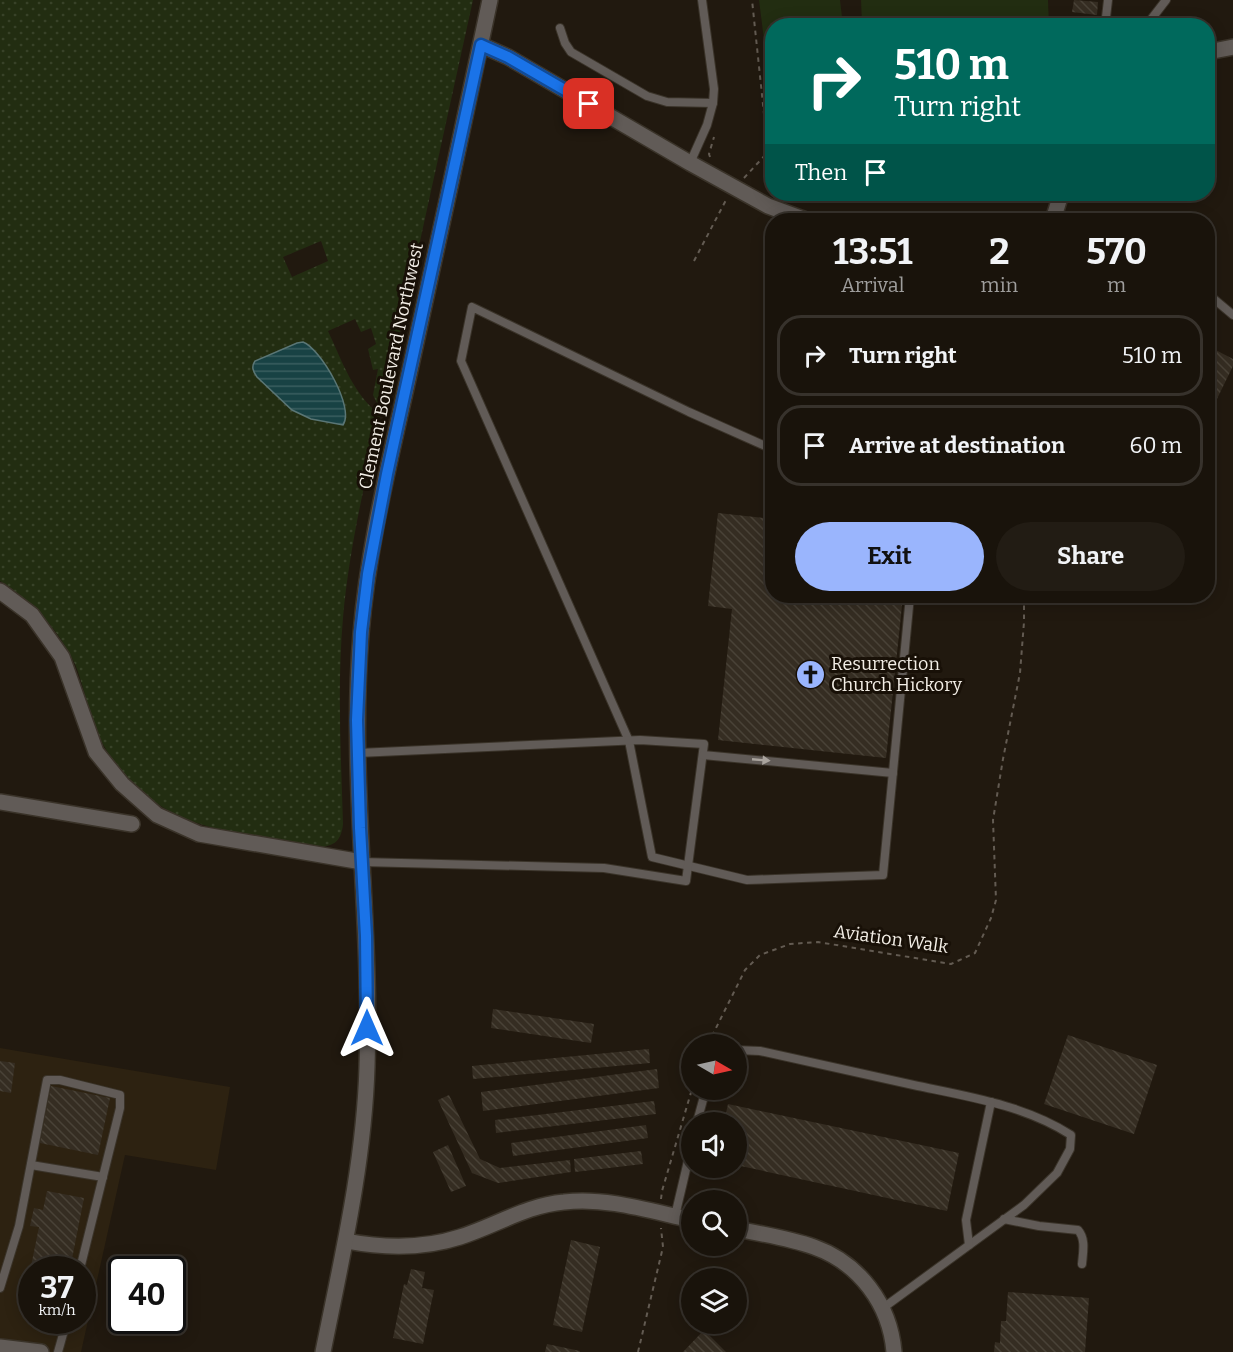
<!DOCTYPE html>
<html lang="en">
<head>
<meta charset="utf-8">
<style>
  body { margin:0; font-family:Bitter,serif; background:#221c14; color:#f1f3f6; height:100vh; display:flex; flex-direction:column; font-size:22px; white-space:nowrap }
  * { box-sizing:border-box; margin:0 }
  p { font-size:20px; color:#9f9e9d }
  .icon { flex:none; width:33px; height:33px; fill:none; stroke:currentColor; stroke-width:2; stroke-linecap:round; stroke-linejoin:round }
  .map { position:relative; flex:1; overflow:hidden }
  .panel { position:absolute; left:765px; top:213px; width:450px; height:390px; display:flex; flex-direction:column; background:#19130b; border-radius:24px; box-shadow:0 3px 15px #0003,0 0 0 2px #37322c }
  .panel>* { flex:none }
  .banner { position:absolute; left:765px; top:18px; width:450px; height:183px; border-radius:24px; box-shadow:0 3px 15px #0003,0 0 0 2px #37322c; background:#00695c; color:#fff; overflow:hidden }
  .needle { width:39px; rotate:99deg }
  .buttons { position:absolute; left:681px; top:1034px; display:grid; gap:12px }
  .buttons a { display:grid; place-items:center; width:66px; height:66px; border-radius:50%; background:#19130b; box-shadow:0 3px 15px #0003,0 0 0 2px #37322c; font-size:30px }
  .speed { position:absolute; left:18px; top:1256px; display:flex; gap:12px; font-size:30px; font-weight:700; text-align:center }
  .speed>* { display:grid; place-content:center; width:78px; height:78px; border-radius:50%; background:#19130b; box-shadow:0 3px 15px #0003,0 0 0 2px #37322c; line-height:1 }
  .speed small { font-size:15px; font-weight:400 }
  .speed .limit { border:3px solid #111; border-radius:9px; background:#fff; color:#111 }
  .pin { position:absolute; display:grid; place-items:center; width:51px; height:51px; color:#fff; margin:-26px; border-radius:12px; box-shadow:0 3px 9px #0006 }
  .me { position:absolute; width:66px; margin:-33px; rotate:0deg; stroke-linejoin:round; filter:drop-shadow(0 0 4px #0008) }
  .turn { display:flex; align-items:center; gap:21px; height:126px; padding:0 30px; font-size:27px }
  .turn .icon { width:78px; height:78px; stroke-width:2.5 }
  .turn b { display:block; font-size:42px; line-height:51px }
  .then { display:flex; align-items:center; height:57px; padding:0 30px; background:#0003; gap:12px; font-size:22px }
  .eta { display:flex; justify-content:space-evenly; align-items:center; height:102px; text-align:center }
  .eta b { font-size:36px; font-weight:700; line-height:42px }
  .button { display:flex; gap:12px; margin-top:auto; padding:12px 30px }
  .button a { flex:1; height:69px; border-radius:36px; background:#9ab5fd; color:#111; font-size:24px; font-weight:700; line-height:69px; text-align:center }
  .button a+a { background:#221c14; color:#f1f3f6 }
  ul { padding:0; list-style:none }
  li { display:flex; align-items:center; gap:18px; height:81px; margin:0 12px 9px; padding:0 18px; border:3px solid #37322c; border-radius:24px }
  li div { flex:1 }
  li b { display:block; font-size:22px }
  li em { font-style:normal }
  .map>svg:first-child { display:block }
</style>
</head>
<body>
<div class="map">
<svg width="1233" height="1352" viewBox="0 0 1233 1352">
  <defs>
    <pattern id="grass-dots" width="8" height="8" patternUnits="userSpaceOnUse" patternTransform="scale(1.5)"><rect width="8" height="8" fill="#222d11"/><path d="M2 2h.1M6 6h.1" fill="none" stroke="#384228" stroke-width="1.8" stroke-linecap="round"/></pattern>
    <pattern id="water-rules" width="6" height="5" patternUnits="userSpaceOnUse" patternTransform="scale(1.5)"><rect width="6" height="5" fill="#184244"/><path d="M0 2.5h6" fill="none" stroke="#3a5e5f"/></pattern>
    <pattern id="building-back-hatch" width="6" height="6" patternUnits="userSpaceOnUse" patternTransform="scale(1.5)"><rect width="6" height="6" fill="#352d22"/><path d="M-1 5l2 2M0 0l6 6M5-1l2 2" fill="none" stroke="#494237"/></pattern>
  </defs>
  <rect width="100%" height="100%" fill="#21190f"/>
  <path fill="#2d2211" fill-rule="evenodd" d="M0 1048 230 1087 216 1170 125 1155 81 1352H0ZM32 1269H82V1320H32Z"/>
  <path fill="url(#grass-dots)" fill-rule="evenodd" d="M0 0H473L384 405 377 403 373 395 378 369 373 370 368 349 376 344 371 328 361 332 355 319 328 331C342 361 353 394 380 415 365 482 349 549 343 618 337 686 341 755 343 824 341 843 333 846 316 848 292 844 268 839 245 834 220 830 197 825 175 814 138 796 109 763 94 725 87 705 83 684 75 664 59 630 32 601 0 581ZM321 241 328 261 292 277 283 257Z"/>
  <g fill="#222d11">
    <path d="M759 0H840L843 25 772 26V87L770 88Z"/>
    <path d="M861 0H1048L1049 25H862Z"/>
  </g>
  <path fill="url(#water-rules)" stroke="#5a7675" stroke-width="1.5" d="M303 342C321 349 355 408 343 425L311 419 292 410 257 377C253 371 251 367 255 361L297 343Z"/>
  <g fill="url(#building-back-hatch)">
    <path d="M1074 0 1098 2 1097 15 1072 12Z"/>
    <path d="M1208 346 1233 359V366L1215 403 1208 400Z"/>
    <path d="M718 513 772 519V596H903L886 758 718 740 732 609 708 606Z"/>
    <path d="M493 1009 594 1024 591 1043 491 1028Z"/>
    <path d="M1068 1035 1157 1065 1134 1134 1044 1104Z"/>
    <path d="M649 1049 650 1063 473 1079 472 1066Z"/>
    <path d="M0 1061 15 1063 11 1093 0 1091Z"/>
    <path d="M657 1069 659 1088 483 1111 481 1092Z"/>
    <path d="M51 1086 110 1098 98 1155 40 1143Z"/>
    <path d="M449 1095 480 1159 500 1168 570 1160 571 1172 498 1183 472 1173 438 1100Z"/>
    <path d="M654 1101 656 1114 496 1133 495 1120Z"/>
    <path d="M728 1104 959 1153 947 1211 736 1165V1122H724Z"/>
    <path d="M646 1125 648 1138 513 1156 511 1143Z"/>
    <path d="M448 1145 466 1186 451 1192 433 1152Z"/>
    <path d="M641 1151 643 1164 575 1172 574 1159Z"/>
    <path d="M47 1191 84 1198 70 1269H32V1317L21 1315 39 1227 30 1226 34 1208 43 1210Z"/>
    <path d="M571 1240 600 1247 582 1332 553 1325Z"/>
    <path d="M411 1269 425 1272 422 1288 434 1290 423 1344 393 1338 404 1284 407 1285Z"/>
    <path d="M1008 1292 1089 1298 1085 1352H994L995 1342 1000 1343 1001 1321H1006Z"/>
    <path d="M704 1330 726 1352H683Z"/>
    <path d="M547 1344 580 1351V1352H545Z"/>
  </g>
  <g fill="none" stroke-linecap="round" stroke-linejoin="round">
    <defs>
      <g id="service">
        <path d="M1105 26 1108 0"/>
        <path d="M1146 26 1166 0"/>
        <path d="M560 28 565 43 571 52 647 96 667 102 713 103"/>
        <path d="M690 163 707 125 713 103 714 89 702 0"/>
        <path d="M1208 294 1233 315"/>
        <path d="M772 449 689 412 472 307 461 361 629 741 652 857 747 880 883 875 910 596"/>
        <path d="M358 753 640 740 704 744 686 881 604 868 362 862"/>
        <path d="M703 755 893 773"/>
        <path d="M736 1050 760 1051C813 1063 866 1074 918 1086 971 1097 1026 1106 1071 1135L1070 1149 1057 1173 1024 1205 883 1308"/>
        <path d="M697 1122 706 1089"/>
        <path d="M31 1165 103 1177"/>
        <path d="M675 1216 692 1144"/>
        <path d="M1004 1219 1039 1226 1078 1230C1086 1239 1083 1252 1082 1264"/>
        <path d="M969 1245 966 1220 991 1102"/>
        <path d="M0 1288 19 1226 47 1080H60L120 1095V1108L80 1269"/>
        <path d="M58 1352 67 1320"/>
      </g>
      <g id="minor">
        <path d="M481 45 508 57 690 163 768 206 806 220"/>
        <path d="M1208 52 1233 47"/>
        <path d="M1053 220 1061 194"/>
        <path d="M0 591 32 615 62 657 96 752 122 784 157 815 199 834 362 862"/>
        <path d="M0 802 132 824"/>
        <path d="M736 1229C762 1234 789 1238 814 1247 859 1263 890 1304 894 1352"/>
        <path d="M346 1241C383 1248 423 1249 460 1237 495 1226 527 1205 564 1202 607 1197 650 1211 692 1220"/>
        <path d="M0 1347 41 1352"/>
      </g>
      <path id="tertiary" d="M323 1352C342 1257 364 1164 367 1067 372 922 349 778 361 634 368 545 391 457 410 370 437 247 464 123 490 0"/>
    </defs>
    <use href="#service" stroke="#3a3329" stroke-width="10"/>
    <use href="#minor" stroke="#3a3329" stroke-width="18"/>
    <use href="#tertiary" stroke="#3a3329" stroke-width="18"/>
    <g stroke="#635b52" stroke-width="2" stroke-dasharray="4.5 4.5" stroke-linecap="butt">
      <path d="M710 157 709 154 714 137"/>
      <path d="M744 178 768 152 752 0"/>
      <path d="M694 261 726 200"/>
      <path d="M708 1044 745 970 760 955 790 944 818 942 951 964 975 953 991 918 996 900 993 820 1003 759 1020 673 1024 622V596"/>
      <path d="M661 1199 662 1191 692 1089"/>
      <path d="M638 1352 663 1247 661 1228"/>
    </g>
    <use href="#service" stroke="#615b57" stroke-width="8"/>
    <use href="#minor" stroke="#615b57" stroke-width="15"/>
    <use href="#tertiary" stroke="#615b57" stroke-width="15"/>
  </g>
  <defs><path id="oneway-solid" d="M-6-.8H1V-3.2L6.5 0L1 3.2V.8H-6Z" transform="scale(1.5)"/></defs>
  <use fill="#aaa49e" href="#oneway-solid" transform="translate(761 760) rotate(5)"/>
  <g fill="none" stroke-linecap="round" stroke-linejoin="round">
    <defs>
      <path id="route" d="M367 1028 366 936 360 828 357 720 361 632 368 574 387 474 481 45 508 57 589 104"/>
    </defs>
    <use href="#route" stroke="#114b97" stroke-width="15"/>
    <use href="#route" stroke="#1a73e8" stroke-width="10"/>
  </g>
  <defs>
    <symbol id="church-disc" viewBox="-11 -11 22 22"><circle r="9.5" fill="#9ab5fd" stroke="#181007"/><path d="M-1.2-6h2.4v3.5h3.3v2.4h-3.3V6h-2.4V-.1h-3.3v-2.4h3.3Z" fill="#111"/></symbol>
  </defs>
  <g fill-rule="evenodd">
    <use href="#church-disc" x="794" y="658" width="33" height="33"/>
  </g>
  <g text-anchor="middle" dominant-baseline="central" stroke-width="6" stroke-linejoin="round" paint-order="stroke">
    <g font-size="18" fill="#f3eee6" stroke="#181007">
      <text transform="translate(391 366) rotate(-78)">Clement Boulevard Northwest</text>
      <text transform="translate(891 939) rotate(8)">Aviation Walk</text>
    </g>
    <g font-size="18" fill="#f3eee6" stroke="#181007" text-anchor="start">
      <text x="831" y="664">Resurrection<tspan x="831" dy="21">Church Hickory</tspan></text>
    </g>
  </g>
</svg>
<div class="buttons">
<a><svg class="needle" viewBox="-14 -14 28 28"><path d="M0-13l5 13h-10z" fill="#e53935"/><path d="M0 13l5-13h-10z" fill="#9f9e9d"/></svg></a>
<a><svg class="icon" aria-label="sound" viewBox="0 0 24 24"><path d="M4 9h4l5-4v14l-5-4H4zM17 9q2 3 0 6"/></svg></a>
<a><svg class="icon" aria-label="search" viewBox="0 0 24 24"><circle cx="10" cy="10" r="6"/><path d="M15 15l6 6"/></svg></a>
<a><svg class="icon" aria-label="layers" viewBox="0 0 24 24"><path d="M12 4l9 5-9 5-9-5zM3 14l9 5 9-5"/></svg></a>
</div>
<div class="speed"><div>37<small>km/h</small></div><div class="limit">40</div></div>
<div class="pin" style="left:589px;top:104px;background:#d93025"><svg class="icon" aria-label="arrive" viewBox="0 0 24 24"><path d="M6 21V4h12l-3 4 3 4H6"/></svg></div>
<svg class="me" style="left:367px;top:1028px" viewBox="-20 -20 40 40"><path d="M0-17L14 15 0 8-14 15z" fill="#1a73e8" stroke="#fff" stroke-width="4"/></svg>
<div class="banner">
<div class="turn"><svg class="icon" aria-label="right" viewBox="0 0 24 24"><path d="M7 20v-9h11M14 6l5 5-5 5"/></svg><div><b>510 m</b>Turn right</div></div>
<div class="then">Then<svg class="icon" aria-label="arrive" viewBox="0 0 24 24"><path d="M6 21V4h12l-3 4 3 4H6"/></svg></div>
</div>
<section class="panel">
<div class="eta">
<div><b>13:51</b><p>Arrival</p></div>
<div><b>2</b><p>min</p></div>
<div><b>570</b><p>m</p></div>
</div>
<ul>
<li><svg class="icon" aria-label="right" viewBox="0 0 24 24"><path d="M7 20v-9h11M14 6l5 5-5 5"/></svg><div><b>Turn right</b></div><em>510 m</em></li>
<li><svg class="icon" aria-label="arrive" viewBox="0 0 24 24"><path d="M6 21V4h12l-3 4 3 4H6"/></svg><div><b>Arrive at destination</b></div><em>60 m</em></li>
</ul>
<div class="button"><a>Exit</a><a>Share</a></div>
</section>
</div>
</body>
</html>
